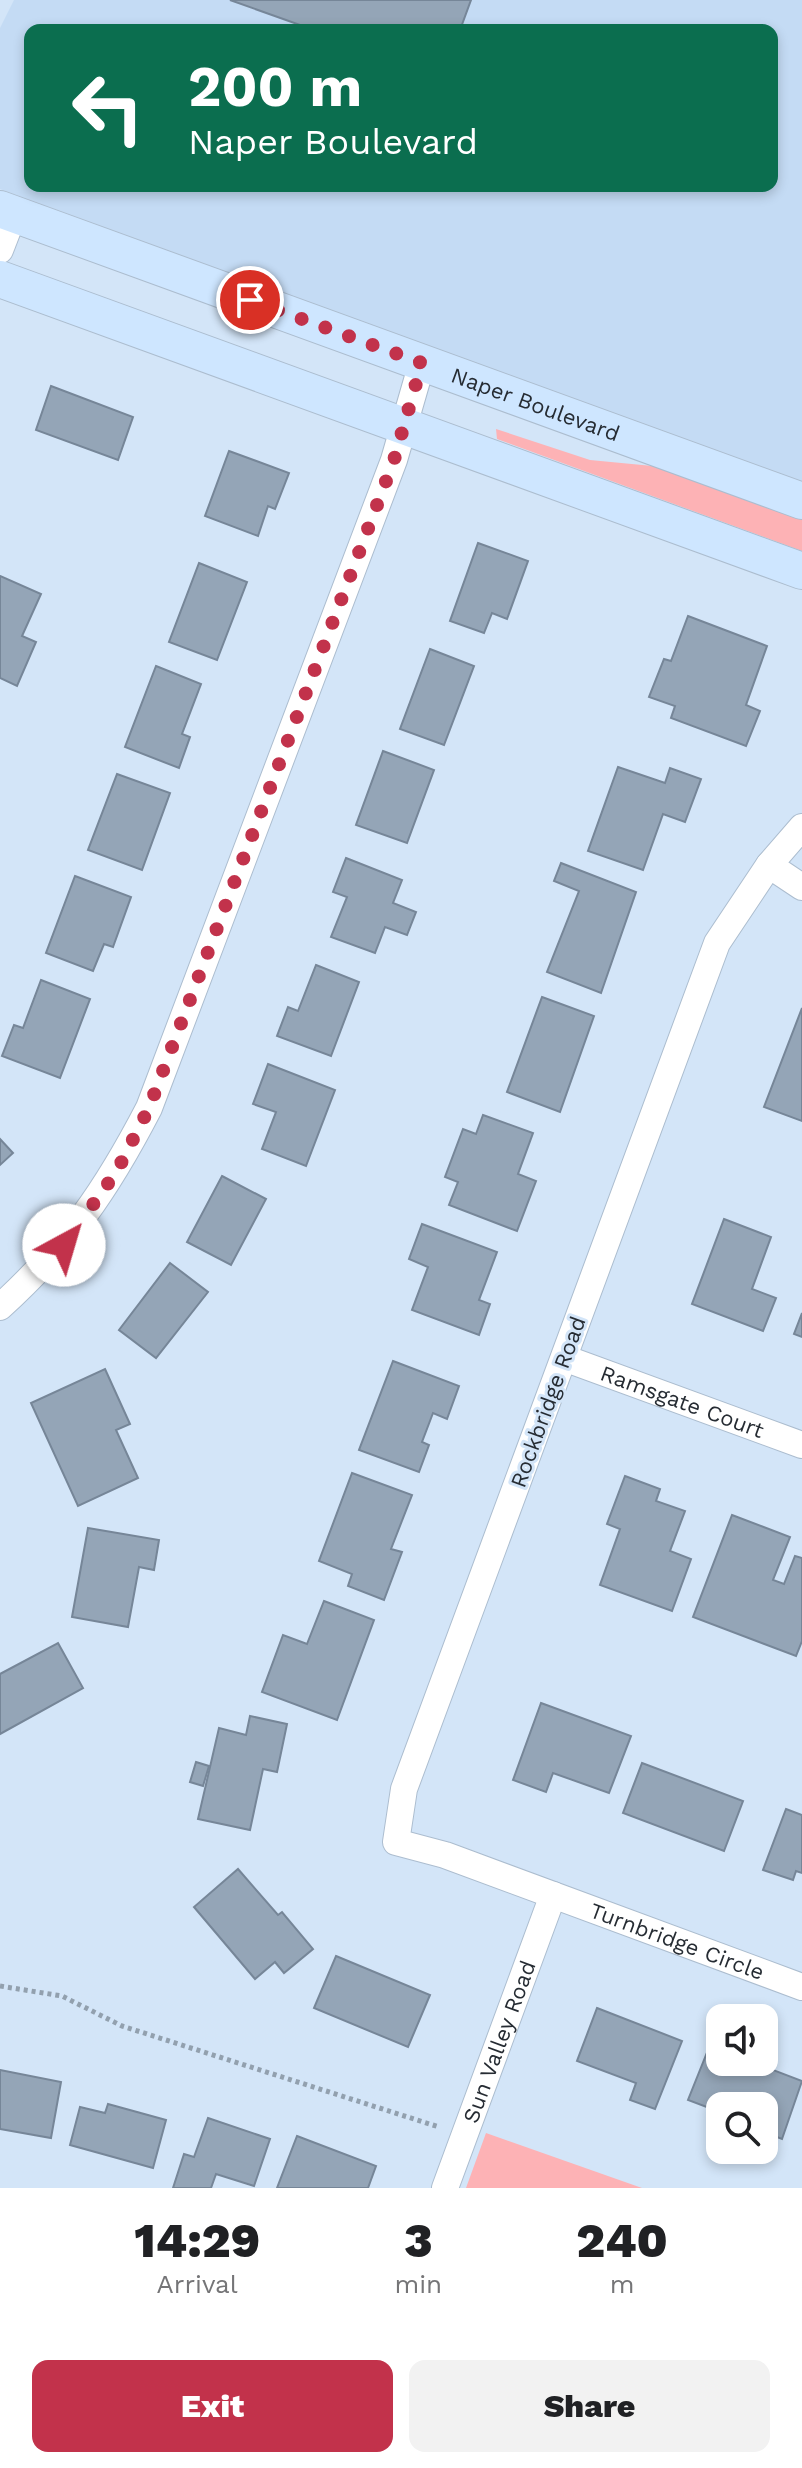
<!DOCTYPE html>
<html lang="en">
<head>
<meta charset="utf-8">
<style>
  body { margin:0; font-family:"Work Sans",sans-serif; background:#f2f2f2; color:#202124; height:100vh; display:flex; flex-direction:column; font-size:30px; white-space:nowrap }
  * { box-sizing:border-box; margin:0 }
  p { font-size:26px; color:#757577 }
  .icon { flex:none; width:44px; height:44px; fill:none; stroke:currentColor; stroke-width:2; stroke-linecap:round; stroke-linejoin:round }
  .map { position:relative; height:2188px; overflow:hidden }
  .drawer { display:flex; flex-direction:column; background:#fff; flex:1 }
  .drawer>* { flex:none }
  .hud { position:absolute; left:24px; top:24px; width:754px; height:168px; border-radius:16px; box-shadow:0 4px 12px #0003; background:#0b6e4f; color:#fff; overflow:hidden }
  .controls { position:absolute; left:706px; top:2004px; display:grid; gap:16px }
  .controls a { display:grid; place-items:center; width:72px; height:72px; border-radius:16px; background:#fff; box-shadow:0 4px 12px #0003; font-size:40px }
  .pin { position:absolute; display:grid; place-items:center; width:68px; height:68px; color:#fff; margin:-34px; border:4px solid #fff; border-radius:50%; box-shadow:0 2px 8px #0007 }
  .me { position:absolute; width:88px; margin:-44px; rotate:39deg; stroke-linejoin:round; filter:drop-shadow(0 0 6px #0008) }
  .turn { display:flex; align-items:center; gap:28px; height:168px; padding:0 32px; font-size:36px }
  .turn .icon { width:104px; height:104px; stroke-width:2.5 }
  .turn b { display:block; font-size:56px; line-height:68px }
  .eta { display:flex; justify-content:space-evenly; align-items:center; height:136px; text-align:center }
  .eta b { font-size:48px; font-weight:800; line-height:56px }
  .action { display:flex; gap:16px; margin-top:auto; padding:16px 32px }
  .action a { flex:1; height:92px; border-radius:16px; background:#c2324b; color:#fff; font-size:32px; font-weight:800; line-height:92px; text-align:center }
  .action a+a { background:#f2f2f2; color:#202124 }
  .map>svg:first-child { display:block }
</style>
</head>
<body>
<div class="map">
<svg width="802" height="2188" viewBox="0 0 802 2188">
  <rect width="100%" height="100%" fill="#d3e5f8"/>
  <path fill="#c4dbf4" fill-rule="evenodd" d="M14 0H802V483L0 189V28ZM30 30H772V186H30Z"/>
  <g fill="#fdb2b5">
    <path d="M496 429 590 460 663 467 802 519V551L497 439Z"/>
    <path d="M486 2133 642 2188H466Z"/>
  </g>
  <g fill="#94a5b7" stroke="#768698" stroke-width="2">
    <path d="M230 0H471L460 30H314Z"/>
    <path d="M51 386 133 417 118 460 36 430Z"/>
    <path d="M229 451 289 473 275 509 268 506 258 536 205 516Z"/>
    <path d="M478 543 528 561 507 619 492 613 484 633 450 621Z"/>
    <path d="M199 563 247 582 217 660 169 642Z"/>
    <path d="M0 576 41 594 22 636 36 642 17 686 0 678Z"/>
    <path d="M688 616 767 646 746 705 760 711 746 746 671 718 675 706 649 697 664 659 671 661Z"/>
    <path d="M430 649 474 666 444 745 400 729Z"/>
    <path d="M156 666 201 684 182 734 190 737 179 768 125 747Z"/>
    <path d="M383 751 434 770 407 843 356 825Z"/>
    <path d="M618 767 665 783 670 768 701 779 685 822 663 814 643 870 588 851Z"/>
    <path d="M117 774 170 793 142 870 88 850Z"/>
    <path d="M346 858 402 880 393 903 416 912 407 935 385 927 375 953 331 937 347 897 333 892Z"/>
    <path d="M561 863 636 892 601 993 547 972 579 891 554 881Z"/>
    <path d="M75 876 131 897 113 947 104 944 93 971 46 953Z"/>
    <path d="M316 965 359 982 331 1056 277 1036 288 1007 298 1011Z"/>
    <path d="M41 980 90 999 60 1078 2 1056 14 1025 23 1028Z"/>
    <path d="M542 997 594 1016 560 1112 507 1092Z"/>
    <path d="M802 1008V1121L764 1107Z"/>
    <path d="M268 1064 335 1090 306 1166 262 1149 276 1112 253 1104Z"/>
    <path d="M483 1115 533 1133 518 1174 536 1181 517 1231 449 1205 458 1182 445 1177 463 1129 476 1134Z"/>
    <path d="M0 1139 13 1153 0 1165Z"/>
    <path d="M222 1176 266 1199 231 1265 187 1242Z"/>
    <path d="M724 1219 771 1237 752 1289 776 1298 763 1331 692 1304Z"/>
    <path d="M422 1224 497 1252 479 1300 490 1304 479 1335 412 1310 428 1267 409 1259Z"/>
    <path d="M170 1263 208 1292 156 1358 119 1330Z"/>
    <path d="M802 1313V1337L794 1334Z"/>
    <path d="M393 1361 459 1386 447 1419 433 1413 422 1442 429 1445 419 1472 359 1450Z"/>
    <path d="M105 1369 130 1424 116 1430 138 1478 78 1506 31 1403Z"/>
    <path d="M352 1473 412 1495 391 1549 402 1552 384 1600 348 1586 352 1574 319 1561Z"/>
    <path d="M625 1476 660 1489 656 1501 685 1511 670 1551 691 1559 672 1611 600 1585 620 1529 607 1524Z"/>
    <path d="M732 1515 790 1537 773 1580 784 1584 795 1556 802 1558V1641L796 1656 693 1617Z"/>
    <path d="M88 1528 159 1540 154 1570 139 1567 128 1627 72 1617Z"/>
    <path d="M324 1601 374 1620 337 1720 262 1692 283 1635 307 1644Z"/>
    <path d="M58 1643 83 1688 0 1734V1674Z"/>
    <path d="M541 1703 631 1736 609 1793 553 1773 546 1792 513 1780Z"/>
    <path d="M250 1716 287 1724 277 1772 263 1769 250 1830 198 1819 219 1728 246 1735Z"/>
    <path d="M196 1762 209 1766 203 1786 190 1782Z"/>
    <path d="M642 1763 743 1801 724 1851 623 1813Z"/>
    <path d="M786 1809 802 1815V1873L796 1871 793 1880 763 1870Z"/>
    <path d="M238 1869 278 1915 282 1912 313 1949 284 1973 275 1962 255 1979 194 1907Z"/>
    <path d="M336 1956 430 1995 408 2047 314 2008Z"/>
    <path d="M597 2008 682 2041 655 2109 630 2100 636 2083 577 2061Z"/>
    <path d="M710 2045 720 2049V2062H752L802 2081 782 2139 764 2132V2106H720V2112L688 2100Z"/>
    <path d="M0 2070 61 2082 51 2138 0 2129Z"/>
    <path d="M108 2104 166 2120 153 2168 70 2145 80 2107 105 2113Z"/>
    <path d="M208 2118 270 2139 254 2186 216 2174 211 2188H173L184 2154 194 2157Z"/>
    <path d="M297 2136 376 2166 368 2188H277Z"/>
  </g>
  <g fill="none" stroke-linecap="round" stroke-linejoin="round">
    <defs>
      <g id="street">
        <path d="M0 250 14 214"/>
        <path id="s1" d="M802 827 769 865 717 943 404 1789 396 1842 445 1855 802 1987"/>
        <path d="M769 865 802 887"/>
        <path d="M0 1307C69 1244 106 1191 149 1108L394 460 422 363"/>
        <path id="s2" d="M564 1358 802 1445"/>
        <path id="s3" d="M445 2188 553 1895"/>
      </g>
      <g id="secondary">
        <path id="s4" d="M0 209 802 501"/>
        <path d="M0 279 802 571"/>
      </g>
    </defs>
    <use href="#street" stroke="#acbdcf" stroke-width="28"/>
    <use href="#secondary" stroke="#acbdcf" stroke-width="38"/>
    <path stroke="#92a0ae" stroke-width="5" stroke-dasharray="4 4" stroke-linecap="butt" d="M0 1986 62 1996 122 2026 439 2127"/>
    <use href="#street" stroke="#fff" stroke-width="26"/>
    <use href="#secondary" stroke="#cee6ff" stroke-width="36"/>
  </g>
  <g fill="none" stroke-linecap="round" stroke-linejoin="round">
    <path stroke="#c2324b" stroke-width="14" stroke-dasharray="0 25.2" d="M64 1245 117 1171 149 1108 394 460 422 363 250 300"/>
  </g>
  <g text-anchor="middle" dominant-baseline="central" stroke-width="6" stroke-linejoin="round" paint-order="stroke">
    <g font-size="22" fill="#262c33" stroke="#d3e5f8">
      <text stroke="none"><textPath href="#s4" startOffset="570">Naper Boulevard</textPath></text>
      <text transform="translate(548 1402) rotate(-70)">Rockbridge Road</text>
      <text stroke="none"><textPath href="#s2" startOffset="126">Ramsgate Court</textPath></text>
      <text stroke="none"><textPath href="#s1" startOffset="1398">Turnbridge Circle</textPath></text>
      <text stroke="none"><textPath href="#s3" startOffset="156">Sun Valley Road</textPath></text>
    </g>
  </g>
</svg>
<div class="controls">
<a><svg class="icon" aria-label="sound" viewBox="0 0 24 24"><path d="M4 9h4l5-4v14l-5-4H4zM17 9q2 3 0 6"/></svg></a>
<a><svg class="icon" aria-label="search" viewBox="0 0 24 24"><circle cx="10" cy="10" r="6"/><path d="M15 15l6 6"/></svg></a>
</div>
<div class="pin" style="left:250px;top:300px;background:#d93025"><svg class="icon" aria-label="arrive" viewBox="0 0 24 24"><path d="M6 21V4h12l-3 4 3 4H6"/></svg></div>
<svg class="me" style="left:64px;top:1245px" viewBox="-20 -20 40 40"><circle r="19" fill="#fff"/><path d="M0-13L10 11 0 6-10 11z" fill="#c2324b"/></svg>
<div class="hud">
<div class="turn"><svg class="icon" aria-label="left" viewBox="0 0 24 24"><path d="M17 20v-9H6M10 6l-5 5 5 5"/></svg><div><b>200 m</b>Naper Boulevard</div></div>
</div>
</div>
<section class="drawer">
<div class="eta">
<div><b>14:29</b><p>Arrival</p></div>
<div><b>3</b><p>min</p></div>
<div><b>240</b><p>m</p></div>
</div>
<div class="action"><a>Exit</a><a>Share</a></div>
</section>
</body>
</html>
